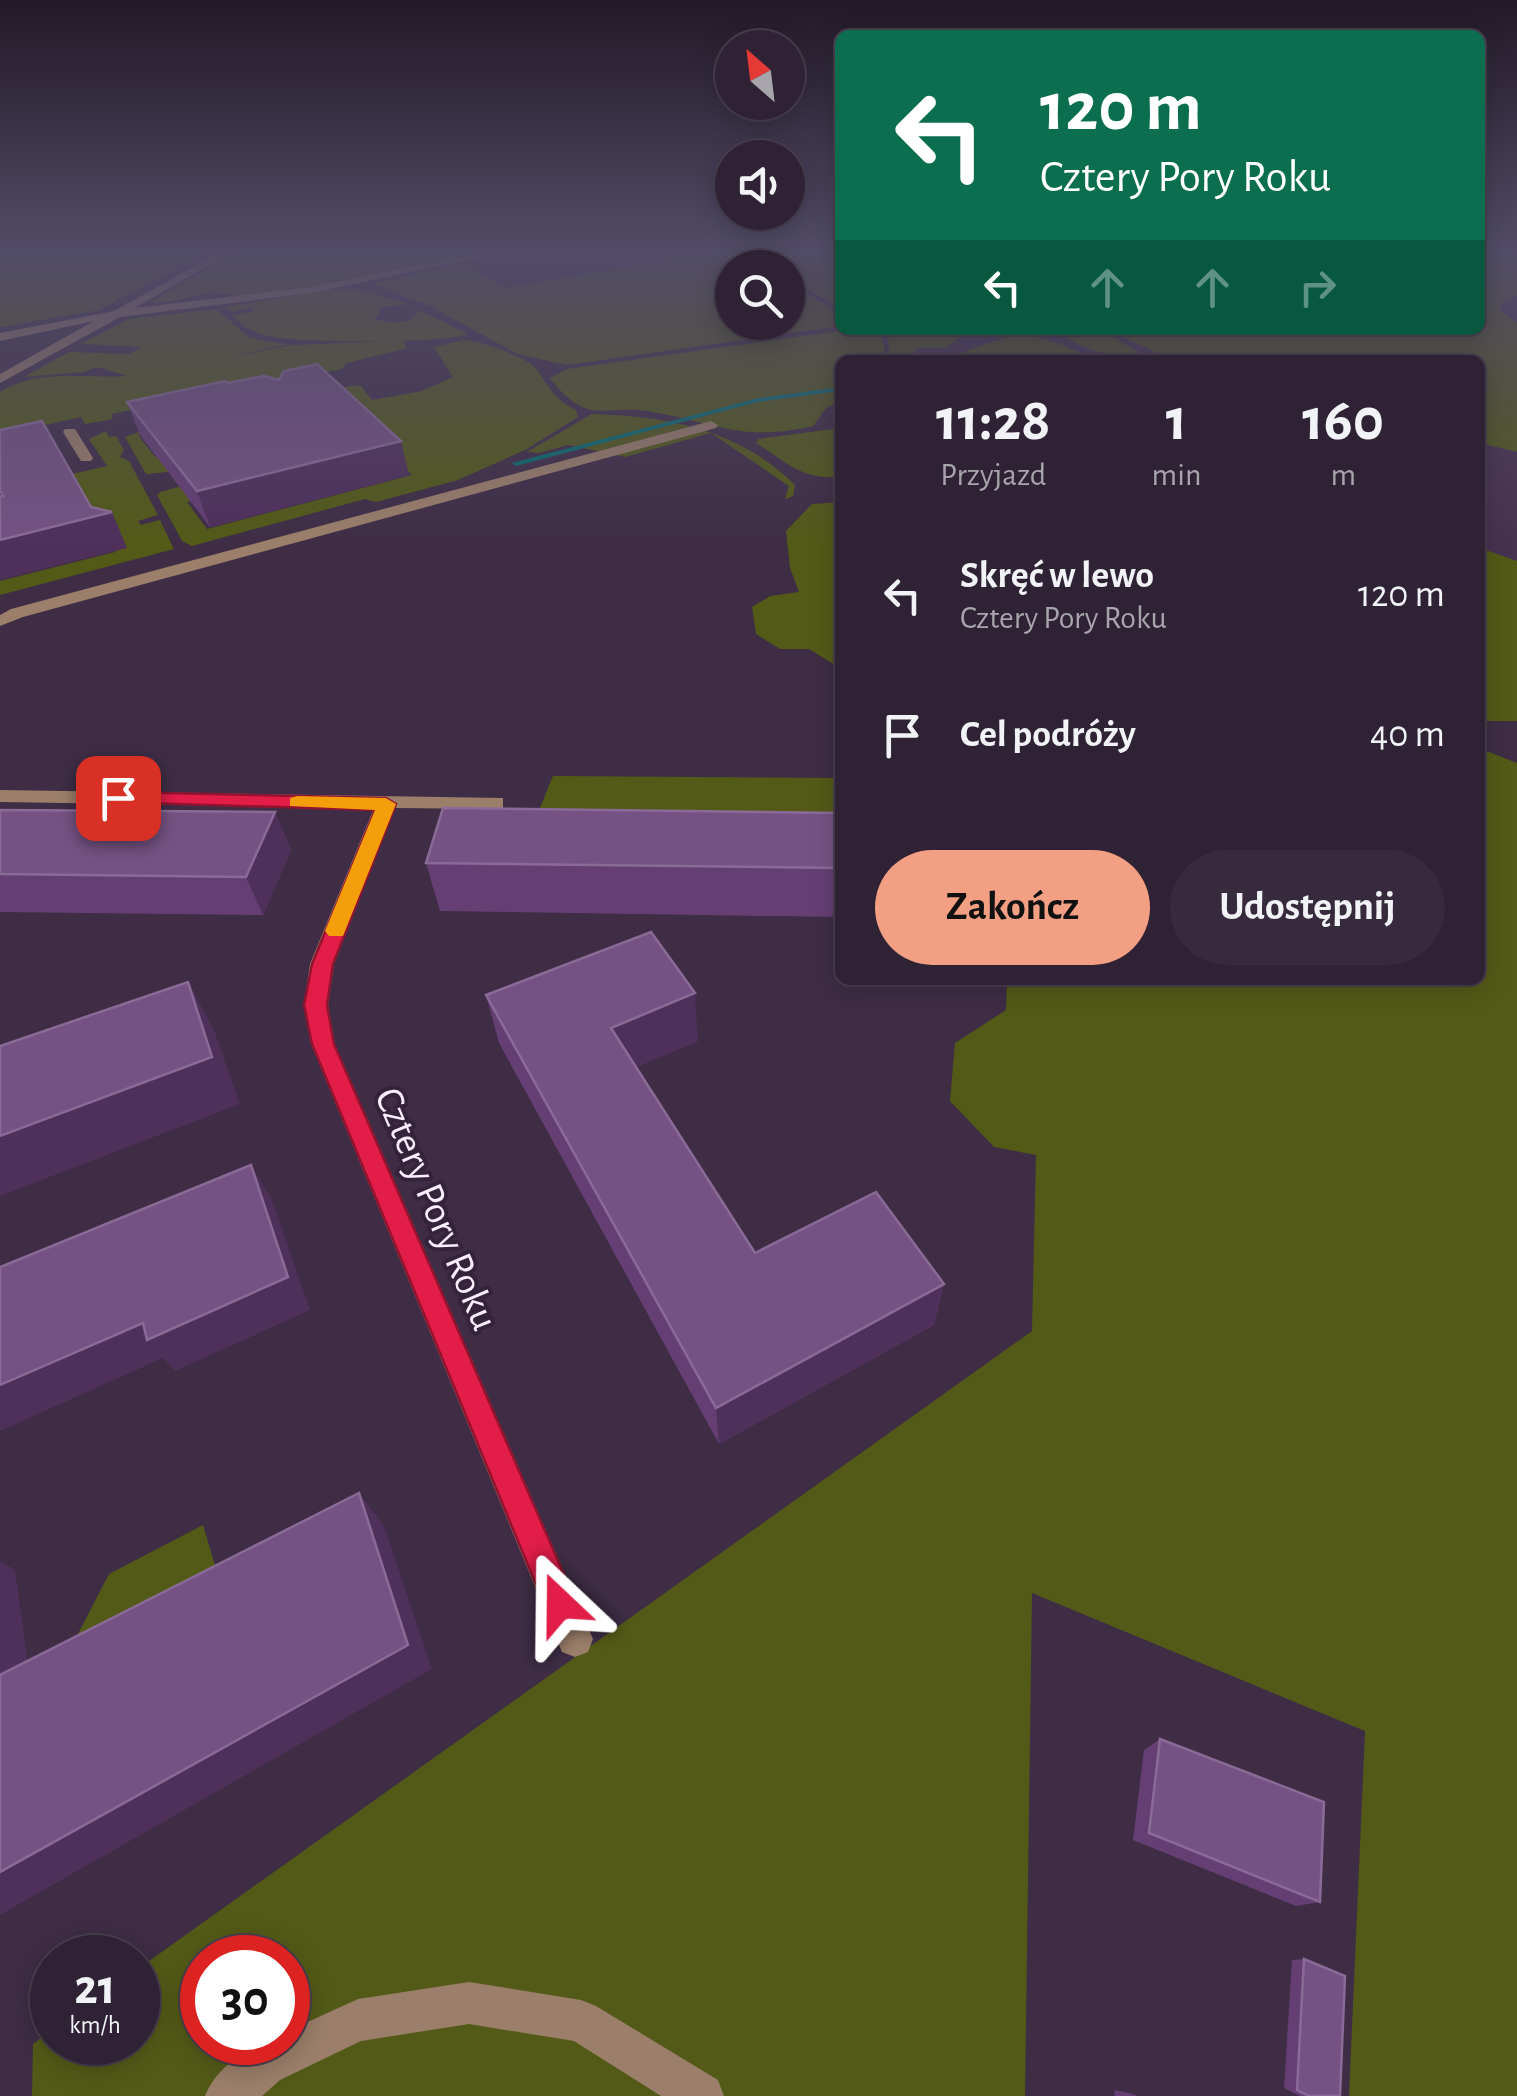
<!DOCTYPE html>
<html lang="pl">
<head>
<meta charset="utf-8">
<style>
  body { margin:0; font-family:"Alegreya Sans",sans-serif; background:#362a3c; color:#f1f3f6; height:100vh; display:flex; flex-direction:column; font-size:38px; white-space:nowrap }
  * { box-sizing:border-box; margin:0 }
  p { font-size:32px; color:#a7a4ac }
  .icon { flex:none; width:55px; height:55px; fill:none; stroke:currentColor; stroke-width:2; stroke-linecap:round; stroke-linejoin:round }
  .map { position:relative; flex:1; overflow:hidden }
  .side { position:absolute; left:835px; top:355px; width:650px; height:630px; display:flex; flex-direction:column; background:#2e2234; border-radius:15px; box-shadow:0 5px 25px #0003,0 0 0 2px #493f4f }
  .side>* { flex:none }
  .banner { position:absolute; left:835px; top:30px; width:650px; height:305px; border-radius:15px; box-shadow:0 5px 25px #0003,0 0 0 2px #493f4f; background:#0b6e4f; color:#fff; overflow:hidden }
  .needle { width:65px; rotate:332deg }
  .tools { position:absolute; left:715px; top:30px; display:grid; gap:20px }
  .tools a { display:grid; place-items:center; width:90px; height:90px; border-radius:50%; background:#2e2234; box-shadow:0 5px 25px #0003,0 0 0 2px #493f4f; font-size:50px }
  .speed { position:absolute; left:30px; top:1935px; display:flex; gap:20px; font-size:50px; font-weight:700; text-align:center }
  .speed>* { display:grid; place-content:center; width:130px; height:130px; border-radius:50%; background:#2e2234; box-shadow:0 5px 25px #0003,0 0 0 2px #493f4f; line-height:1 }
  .speed small { font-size:25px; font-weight:400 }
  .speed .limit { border:15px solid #d22; background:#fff; color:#111 }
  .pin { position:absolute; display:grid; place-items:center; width:85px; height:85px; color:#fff; margin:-42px; border-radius:20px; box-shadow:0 5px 15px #0006 }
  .me { position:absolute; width:110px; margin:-55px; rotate:337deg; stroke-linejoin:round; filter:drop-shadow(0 0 8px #0008) }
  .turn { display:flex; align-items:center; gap:35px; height:210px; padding:0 40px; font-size:45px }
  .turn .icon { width:130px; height:130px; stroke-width:2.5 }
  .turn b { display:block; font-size:70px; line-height:85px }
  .lanes { display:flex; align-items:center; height:95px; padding:0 40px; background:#0003; justify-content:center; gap:50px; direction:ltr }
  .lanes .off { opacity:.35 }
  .eta { display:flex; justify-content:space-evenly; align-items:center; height:170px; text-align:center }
  .eta b { font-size:60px; font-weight:600; line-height:70px }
  .primary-button { display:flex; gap:20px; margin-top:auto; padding:20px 40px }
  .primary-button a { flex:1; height:115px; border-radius:60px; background:#f39f84; color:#111; font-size:40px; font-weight:600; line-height:115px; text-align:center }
  .primary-button a+a { background:#362a3c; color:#f1f3f6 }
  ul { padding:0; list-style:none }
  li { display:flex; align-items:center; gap:30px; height:140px; padding:0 40px }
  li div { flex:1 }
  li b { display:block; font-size:38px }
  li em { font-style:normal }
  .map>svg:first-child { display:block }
</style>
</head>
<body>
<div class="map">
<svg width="1517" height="2096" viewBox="0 0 1517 2096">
  <rect width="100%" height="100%" fill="#3e2d45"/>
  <path fill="#473150" d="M1480 252H1517V691L1480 674V360H911L864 330H1480Z"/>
  <g fill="#535a17" fill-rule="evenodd">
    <path d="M0 252H205L99 310 0 327Z"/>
    <path d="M238 252H484C406 269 328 288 248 295 235 297 223 292 210 293 193 295 164 306 150 302Z"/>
    <path d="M512 252H518L466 263 503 288 716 252H840V307L788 280V268H732V322H788V281L840 314V326L567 365 518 354 432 307 373 284Z"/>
    <path d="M1480 252H1517V296L1503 301 1500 310 1517 323V452L1480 443V360H1172L1108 330H1480Z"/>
    <path d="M358 289 409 304 378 308 380 312 374 319 393 323 410 320 419 310 468 334C443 344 303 343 273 337 256 334 245 328 232 316L253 311 254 307 231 312 226 307 326 290Z"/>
    <path d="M216 309 250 338 288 344 226 358 291 345 403 341 407 348 347 363 342 369 141 405V408L111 414 113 419 85 424 81 417 0 435V392C38 368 85 379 128 376L97 367 84 372 24 377 69 352 129 354 142 347 81 344 129 319Z"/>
    <path d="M847 330 870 331 882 336 886 360H840V401L826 408 813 426C737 444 709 419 639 410 621 408 601 414 585 408 571 403 558 389 550 378L567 369Z"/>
    <path d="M941 330H969L947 348H917L905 360 889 355 888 335Z"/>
    <path d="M1059 330H1102L1145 357C1118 355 1077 353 1059 330Z"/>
    <path d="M1013 335C1044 335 1068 347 1096 360H940Z"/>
    <path d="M464 340C481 341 528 357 537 370 550 388 555 400 576 410L578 417 527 449 458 480 376 502 365 499 192 546 182 541 157 495 160 492 186 485 228 491 187 502 207 529 412 475 385 452 146 474 125 437 158 425 172 427 138 435 155 457 253 434 332 389 360 385 372 400 422 391 453 377 434 347Z"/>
    <path d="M592 414C668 416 740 430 795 485L793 496 785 499 789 486 711 433 625 457 568 445 539 453 527 452Z"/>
    <path d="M840 428V477C800 480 787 462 756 443L758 439Z"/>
    <path d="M106 431 109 437 116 436 124 450 120 457 129 461 158 515 138 521 141 525 160 520 174 549 0 595V581L115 552 72 474 107 466 89 439Z"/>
    <path d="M840 502V668L809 649H780L756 634 752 607 770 596 799 592 790 568 786 531 812 504Z"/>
    <path d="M1480 548 1517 561V721H1480Z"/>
    <path d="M1489 752 1517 763V2096H1349L1365 1731 1032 1593 1025 2096H32L33 2044 52 2030V2042H138V1969L1032 1331 1036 1155 994 1147 950 1101 955 1043 1006 1010 1007 980H1480V753ZM202 1958H288V2042H202Z"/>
    <path d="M553 776 840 778V828L533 825Z"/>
    <path d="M203 1525 224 1596 51 1686 109 1574Z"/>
  </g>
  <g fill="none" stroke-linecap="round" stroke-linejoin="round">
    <path fill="#056d6e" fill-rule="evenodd" d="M840 387V391L758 402 516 466 512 463 758 398Z"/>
    <g fill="#9b7f6a" fill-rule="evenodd">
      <path d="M220 252H232L135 308 311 287 486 252H504L311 293 120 317 0 383V374L94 321 0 341V333L114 311Z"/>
      <path d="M711 421 718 425 716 428 23 617 0 626V615L11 609Z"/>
      <path d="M65 429H75L93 458 91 461H81L63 432Z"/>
      <path d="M0 790 503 798V808L496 809 395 808 334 964 328 1005 335 1044 593 1639 588 1652 575 1657 562 1652 311 1044 304 1005 310 964 374 808 0 802Z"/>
      <path d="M469 1982 581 2000 596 2006 718 2080 724 2096H661L574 2041 469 2024 361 2041 280 2080 262 2096H205C218 2064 253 2042 288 2042V2031L358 1999Z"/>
    </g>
  </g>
  <g fill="#653f74">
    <path d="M228 383 409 475 210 527 140 435 127 402Z"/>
    <path d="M0 810 275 812 291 850 263 915 0 912Z"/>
    <path d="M840 813V960L838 917 440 911 426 863Z"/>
    <path d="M486 995 698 1041 636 1067 755 1253 944 1284 934 1325 719 1444 499 1043Z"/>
    <path d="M1160 1739 1320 1902 1296 1906 1133 1840 1144 1750Z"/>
    <path d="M1304 1959 1340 2096H1300L1284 2088 1292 1960Z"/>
    <path d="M1115 2090 1132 2094 1137 2096H1114Z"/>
  </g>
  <g fill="#4f305b">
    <path d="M401 441 409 475 210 527 197 491Z"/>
    <path d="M112 512 127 548 0 580V540Z"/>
    <path d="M275 812 291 850 263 915 246 877Z"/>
    <path d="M188 982 214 1030 240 1104 0 1196V1136Z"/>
    <path d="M695 993 698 1041 618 1075 611 1028Z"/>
    <path d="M251 1165 272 1200 310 1310 175 1371 163 1358 0 1431V1385Z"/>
    <path d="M944 1284 934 1325 719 1444 716 1408Z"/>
    <path d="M359 1493 384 1526 432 1669 0 1915V1872Z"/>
    <path d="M0 1561 15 1570 34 1708 0 1694Z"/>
  </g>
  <g fill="#755283" stroke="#8a6b97" stroke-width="2.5">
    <path d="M317 364 401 441 197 491 127 402 225 381 228 383 264 376 279 380 284 371Z"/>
    <path d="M42 421 91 507 112 512 0 540V496H3L0 490V430Z"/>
    <path d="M443 808 840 813V868L426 863Z"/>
    <path d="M0 810 275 812 246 877 0 874Z"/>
    <path d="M651 932 695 993 611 1028 755 1253 876 1192 944 1284 716 1408 486 995Z"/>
    <path d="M188 982 212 1057 0 1136V1046Z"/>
    <path d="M251 1165 288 1277 147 1340 143 1323 0 1385V1267Z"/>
    <path d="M359 1493 408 1645 0 1872V1675Z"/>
    <path d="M1160 1739 1324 1802 1320 1902 1149 1833Z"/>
    <path d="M1304 1959 1345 1976 1340 2096H1309L1297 2090Z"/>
  </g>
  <linearGradient id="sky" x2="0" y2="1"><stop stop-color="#221926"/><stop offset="0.46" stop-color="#524c68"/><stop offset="1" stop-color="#524c68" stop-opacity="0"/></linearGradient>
  <rect width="1517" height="545" fill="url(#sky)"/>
  <path fill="#e11d48" stroke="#92132f" stroke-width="2.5" d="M118 792 386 798 396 804 333 964 327 1005 334 1044 572 1593 576 1604 572 1616 560 1620 549 1616 312 1044 304 1005 312 964 375 810 111 802V794Z"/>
  <path fill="#f59e0b" d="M297 796 386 798 396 804 343 936H329L325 931 375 810 290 806V798Z"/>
  <g text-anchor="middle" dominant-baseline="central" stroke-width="8" stroke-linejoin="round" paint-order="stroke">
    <g font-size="40" fill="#faefff" stroke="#34233b">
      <text transform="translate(436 1209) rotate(67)">Cztery Pory Roku</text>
    </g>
  </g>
</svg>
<div class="tools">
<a><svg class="needle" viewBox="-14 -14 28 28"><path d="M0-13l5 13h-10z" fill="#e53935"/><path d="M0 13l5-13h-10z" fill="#a7a4ac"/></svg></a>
<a><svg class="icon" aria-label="sound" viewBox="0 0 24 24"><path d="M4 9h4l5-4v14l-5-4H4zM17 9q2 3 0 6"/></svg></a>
<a><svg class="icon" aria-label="search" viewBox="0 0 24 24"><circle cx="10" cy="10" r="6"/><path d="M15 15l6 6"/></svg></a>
</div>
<div class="speed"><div>21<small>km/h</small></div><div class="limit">30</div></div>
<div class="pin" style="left:118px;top:798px;background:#d93025"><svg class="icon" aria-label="arrive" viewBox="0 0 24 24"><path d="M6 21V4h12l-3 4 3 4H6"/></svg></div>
<svg class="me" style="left:560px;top:1604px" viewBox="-20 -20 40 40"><path d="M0-17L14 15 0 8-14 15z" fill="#e11d48" stroke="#fff" stroke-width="4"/></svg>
<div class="banner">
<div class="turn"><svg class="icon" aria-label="left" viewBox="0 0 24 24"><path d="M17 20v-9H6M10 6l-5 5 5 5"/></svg><div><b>120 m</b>Cztery Pory Roku</div></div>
<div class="lanes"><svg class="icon" aria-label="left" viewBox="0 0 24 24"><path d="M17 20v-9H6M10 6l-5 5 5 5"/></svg><svg class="icon off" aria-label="ahead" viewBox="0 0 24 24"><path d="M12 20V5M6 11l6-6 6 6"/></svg><svg class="icon off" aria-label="ahead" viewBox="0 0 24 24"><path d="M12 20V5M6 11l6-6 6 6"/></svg><svg class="icon off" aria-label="right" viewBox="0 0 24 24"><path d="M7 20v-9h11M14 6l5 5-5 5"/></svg></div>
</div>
<section class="side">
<div class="eta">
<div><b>11:28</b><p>Przyjazd</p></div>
<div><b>1</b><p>min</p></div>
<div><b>160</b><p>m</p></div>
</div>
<ul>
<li><svg class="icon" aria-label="left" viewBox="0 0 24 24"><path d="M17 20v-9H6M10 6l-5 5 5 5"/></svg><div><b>Skręć w lewo</b><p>Cztery Pory Roku</p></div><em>120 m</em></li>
<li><svg class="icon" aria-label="arrive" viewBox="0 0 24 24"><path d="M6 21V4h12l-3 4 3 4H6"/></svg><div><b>Cel podróży</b></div><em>40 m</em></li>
</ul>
<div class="primary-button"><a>Zakończ</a><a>Udostępnij</a></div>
</section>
</div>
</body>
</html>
